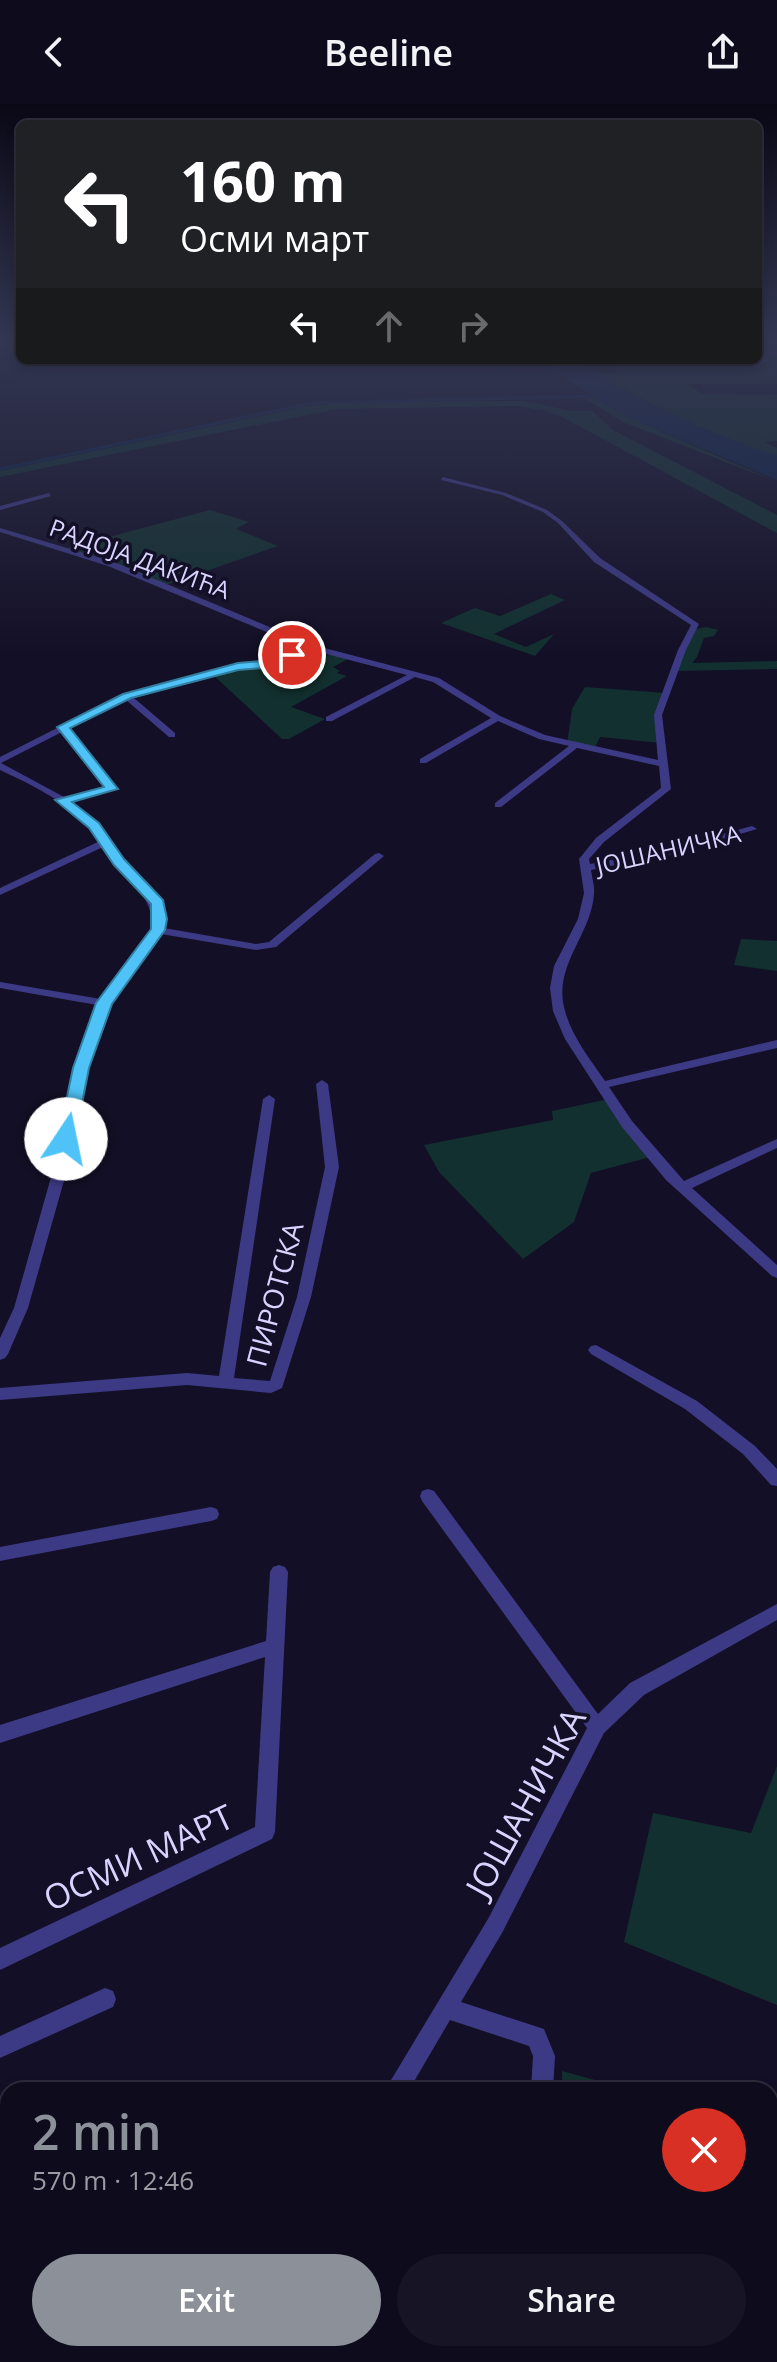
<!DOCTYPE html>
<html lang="en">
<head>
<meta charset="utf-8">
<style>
  body { margin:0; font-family:"Open Sans",sans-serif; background:#171425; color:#f1f3f6; height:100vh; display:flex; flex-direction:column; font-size:30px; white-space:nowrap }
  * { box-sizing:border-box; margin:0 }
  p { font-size:26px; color:#9b9ba3 }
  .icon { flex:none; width:44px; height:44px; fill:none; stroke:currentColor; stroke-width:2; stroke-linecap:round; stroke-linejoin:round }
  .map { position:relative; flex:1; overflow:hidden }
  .details { position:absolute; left:0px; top:1978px; width:778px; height:280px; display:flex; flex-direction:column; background:#0e0b1c; border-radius:24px 24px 0 0; box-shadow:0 4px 12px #0003,0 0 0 2px #2e2b3b }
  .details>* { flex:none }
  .banner { position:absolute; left:16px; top:16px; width:746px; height:244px; border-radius:12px; box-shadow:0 4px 12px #0003,0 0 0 2px #2e2b3b; background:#202124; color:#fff; overflow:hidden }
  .pin { position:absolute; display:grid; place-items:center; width:68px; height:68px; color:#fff; margin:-34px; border:4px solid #fff; border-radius:50%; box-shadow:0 2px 8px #0007 }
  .me { position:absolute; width:88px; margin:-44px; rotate:11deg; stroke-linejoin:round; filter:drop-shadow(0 0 6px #0008) }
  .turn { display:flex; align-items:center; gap:28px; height:168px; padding:0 32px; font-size:36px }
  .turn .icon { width:104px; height:104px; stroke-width:2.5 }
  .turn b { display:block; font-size:56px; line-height:68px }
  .lanes { display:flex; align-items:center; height:76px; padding:0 32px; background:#0003; justify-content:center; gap:40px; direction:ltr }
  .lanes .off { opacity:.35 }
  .round { display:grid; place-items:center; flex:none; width:84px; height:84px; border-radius:42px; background:#171425 }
  .overview { display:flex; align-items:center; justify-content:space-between; height:136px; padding:0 32px }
  h1 { font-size:48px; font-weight:600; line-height:60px; color:#8c9099 }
  .action { display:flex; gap:16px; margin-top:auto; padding:16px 32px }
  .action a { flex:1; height:92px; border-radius:48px; background:#8c9099; color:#fff; font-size:32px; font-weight:600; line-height:92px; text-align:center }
  .action a+a { background:#171425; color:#f1f3f6 }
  header { display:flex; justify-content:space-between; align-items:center; height:104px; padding:0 32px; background:#0e0b1c; font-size:36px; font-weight:600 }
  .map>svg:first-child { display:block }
</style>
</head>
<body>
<header><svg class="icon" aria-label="back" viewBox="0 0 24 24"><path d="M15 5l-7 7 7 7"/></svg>Beeline<svg class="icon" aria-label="share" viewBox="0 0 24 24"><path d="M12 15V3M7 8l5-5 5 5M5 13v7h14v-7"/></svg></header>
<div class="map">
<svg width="777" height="2258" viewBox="0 0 777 2258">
  <rect width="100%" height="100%" fill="#130f26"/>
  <g fill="#12302f">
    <path d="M758 235 777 237V280H688L702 290 777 291V337L764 338 777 344V352C715 332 652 303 596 269H616L612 260 626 256H758Z"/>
    <path d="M584 294H596L623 311 777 378 623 318Z"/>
    <path d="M525 297 571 307H592L613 326 777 411V429L562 313 543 306 514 302 337 305 0 373V367L308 302 355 298Z"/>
    <path d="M210 406 249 418 236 425 278 442 163 482 64 445Z"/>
    <path d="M551 490 565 496 494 530 526 543 554 530 535 552 441 519 475 504 500 512Z"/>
    <path d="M706 523 718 526 714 532 704 534 697 553 692 559 777 557V565L674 567 696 525Z"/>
    <path d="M330 550 348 555 333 563 340 567 337 569 347 572 291 603 325 615 289 635H282L211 569 295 555 311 560Z"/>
    <path d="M585 583 665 589 658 611 661 639 600 633 593 647 567 640 572 605Z"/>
    <path d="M741 835 777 837V867L734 861Z"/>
    <path d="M609 995 654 1052 591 1069 574 1118 523 1155 439 1068 424 1041 553 1016 552 1007Z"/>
    <path d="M777 1662V1901L624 1838 653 1709 751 1729Z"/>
    <path d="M562 1967 631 1986H562Z"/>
    <path d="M770 2024 777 2026V2258H726L728 2250H770Z"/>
    <path d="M560 2250H642L669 2258H560Z"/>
  </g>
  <path fill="#0c2248" d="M537 256H575L626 287 702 324 777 352V376L623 311Z"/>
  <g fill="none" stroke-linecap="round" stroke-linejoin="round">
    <path stroke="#0c2248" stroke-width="3" d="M0 365 312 299 597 292"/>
    <g fill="#3d3a85" fill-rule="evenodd">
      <path d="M777 247V251H766L768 258 758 260 644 256H763L761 249Z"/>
      <path d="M443 373 506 389 547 406 562 417 600 454 699 520 686 546 662 611 671 685 604 738 589 755 590 760 671 744 752 722 757 725 672 750 591 766C592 774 595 783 594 790 591 832 552 862 565 907 572 933 590 955 605 977L777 936V944L609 983 632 1017 684 1077 777 1035V1044L692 1084 777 1161V1174L772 1172 666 1076 622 1023 565 935 553 907 550 884 554 862 578 815 584 789 579 755 596 734 661 684 659 662 577 644 501 703H495V699L569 642 539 635 498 617 426 659H420V655L491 614 433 578 415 573 332 617H326V613L407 571 311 546 278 562 238 566 134 594 175 629V633H169L126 596 69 625 117 685 71 697 99 721 120 753 152 786 163 805 164 824 256 840 269 838 375 750 379 749 384 752 276 843 256 846 161 830 110 899 87 964 69 1059 28 1204 8 1250 5 1254 0 1256V1234L14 1204 55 1059 75 964 97 901 0 884V878L101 895 152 826C155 789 121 771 103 743L0 791V784L100 737C77 702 36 683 0 666V653L124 590 238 560 273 558 303 543 108 462 0 428V424L114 458 313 541 439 574 500 612 545 631 658 656 654 611 678 546 691 521 594 458 558 419 543 408 502 391 441 376ZM62 628 106 683 64 693 1 659Z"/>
      <path d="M49 389 51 392 0 406V402Z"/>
      <path d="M322 976 328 980 339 1063 311 1193 282 1284 271 1289 187 1281 0 1296V1284L187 1269 219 1272 263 995 269 991 275 995 234 1274 270 1277 297 1193 325 1063 316 980Z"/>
      <path d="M596 1241 697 1297 755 1342 777 1365V1382L771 1381 743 1350 685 1305 591 1250 588 1246 591 1242Z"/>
      <path d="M428 1385 434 1387 598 1610 630 1579 777 1500V1516L644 1591 604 1629 502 1829 461 1898 544 1925 555 1952 553 1986H531L533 1952 529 1942 450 1916 409 1986H385L488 1815 587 1624 422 1397 420 1392 422 1387Z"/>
      <path d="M211 1403 217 1405 219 1410 217 1415 211 1417 0 1457V1443Z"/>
      <path d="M279 1461 285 1463 288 1468 275 1728 272 1735 0 1866V1844L255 1723 265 1553 0 1639V1621L266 1537 270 1468 273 1463Z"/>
      <path d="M105 1884 113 1887 116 1895 113 1903 0 1954V1932Z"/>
      <path d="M155 2250H183L180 2258H151Z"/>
    </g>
  </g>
  <linearGradient id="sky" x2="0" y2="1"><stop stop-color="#0a0815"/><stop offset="0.43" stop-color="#333752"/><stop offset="1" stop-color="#333752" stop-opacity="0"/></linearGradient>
  <rect width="777" height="551" fill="url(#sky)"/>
  <path fill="#4fc3f7" stroke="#337fa1" stroke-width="2" d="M292 548 298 551 296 554 275 563 238 566 131 594 70 624 118 685 72 698 99 719 124 755 163 796 167 815 165 826 112 900 89 964 75 1035 66 1040 60 1039 58 1035 73 964 96 899 151 825V800L114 761 89 724 55 696 104 683 57 623 123 590 238 559 273 556Z"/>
  <g text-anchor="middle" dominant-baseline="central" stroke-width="7" stroke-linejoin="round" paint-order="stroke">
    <g font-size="24" fill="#d9d4ff" stroke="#130f26">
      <text transform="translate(140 454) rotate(20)">РАДОЈА ДАКИЋА</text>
      <text transform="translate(668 745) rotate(-13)">ЈОШАНИЧКА</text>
    </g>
    <g font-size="28" fill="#d9d4ff" stroke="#130f26">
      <text transform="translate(274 1190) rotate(-75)">ПИРОТСКА</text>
    </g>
    <g font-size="34" fill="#d9d4ff" stroke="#130f26">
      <text transform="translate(525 1698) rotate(-61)">ЈОШАНИЧКА</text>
      <text transform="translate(138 1753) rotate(-25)">ОСМИ МАРТ</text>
    </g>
  </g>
</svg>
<div class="pin" style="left:292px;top:551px;background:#d93025"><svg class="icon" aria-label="arrive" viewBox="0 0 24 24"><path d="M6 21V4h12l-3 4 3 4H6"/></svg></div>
<svg class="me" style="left:66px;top:1035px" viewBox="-20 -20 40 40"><circle r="19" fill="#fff"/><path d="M0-13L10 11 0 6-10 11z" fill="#4fc3f7"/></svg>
<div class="banner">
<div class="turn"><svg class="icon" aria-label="left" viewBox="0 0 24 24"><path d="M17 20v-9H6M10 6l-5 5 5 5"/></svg><div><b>160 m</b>Осми март</div></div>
<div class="lanes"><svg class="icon" aria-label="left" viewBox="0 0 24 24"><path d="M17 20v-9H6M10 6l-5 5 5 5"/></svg><svg class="icon off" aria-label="ahead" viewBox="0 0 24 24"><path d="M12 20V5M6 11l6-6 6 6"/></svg><svg class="icon off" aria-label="right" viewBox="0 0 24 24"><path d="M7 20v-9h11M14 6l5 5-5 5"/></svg></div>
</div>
<section class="details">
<div class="overview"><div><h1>2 min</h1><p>570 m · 12:46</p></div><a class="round" style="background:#d93025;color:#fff"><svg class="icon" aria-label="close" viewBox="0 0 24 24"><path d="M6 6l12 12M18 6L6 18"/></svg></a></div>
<div class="action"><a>Exit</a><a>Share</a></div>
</section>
</div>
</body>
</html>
